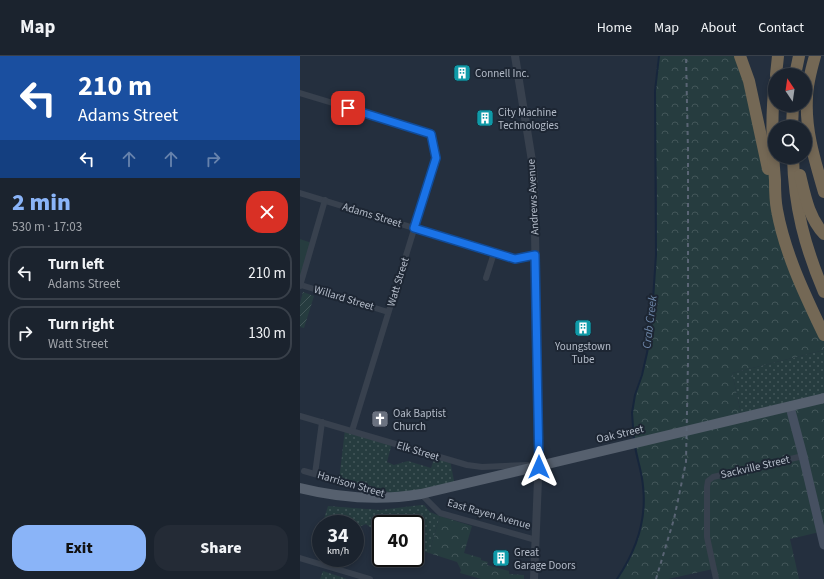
<!DOCTYPE html>
<html lang="en">
<head>
<meta charset="utf-8">
<style>
  body { margin:0; font-family:"Source Sans 3",sans-serif; background:#242b36; color:#f1f3f6; height:100vh; display:flex; flex-direction:column; font-size:15px; white-space:nowrap }
  * { box-sizing:border-box; margin:0 }
  p { font-size:13px; color:#a0a4aa }
  .icon { flex:none; width:22px; height:22px; fill:none; stroke:currentColor; stroke-width:2; stroke-linecap:round; stroke-linejoin:round }
  .map { position:relative; flex:1; overflow:hidden }
  .panel { display:flex; flex-direction:column; background:#1b232e; width:300px }
  .panel>* { flex:none }
  .guide { background:#1a4fa0; color:#fff; overflow:hidden }
  .needle { width:26px; rotate:347deg }
  .buttons { position:absolute; left:468px; top:12px; display:grid; gap:8px }
  .buttons a { display:grid; place-items:center; width:44px; height:44px; border-radius:50%; background:#1b232e; box-shadow:0 2px 6px #0003,0 0 0 1px #39404a; font-size:20px }
  .speed { position:absolute; left:12px; top:459px; display:flex; gap:8px; font-size:20px; font-weight:700; text-align:center }
  .speed>* { display:grid; place-content:center; width:52px; height:52px; border-radius:50%; background:#1b232e; box-shadow:0 2px 6px #0003,0 0 0 1px #39404a; line-height:1 }
  .speed small { font-size:10px; font-weight:400 }
  .speed .limit { border:2px solid #111; border-radius:6px; background:#fff; color:#111 }
  .pin { position:absolute; display:grid; place-items:center; width:34px; height:34px; color:#fff; margin:-17px; border-radius:8px; box-shadow:0 2px 6px #0006 }
  .me { position:absolute; width:44px; margin:-22px; rotate:0deg; stroke-linejoin:round; filter:drop-shadow(0 0 3px #0008) }
  .turn { display:flex; align-items:center; gap:14px; height:84px; padding:0 12px; font-size:18px }
  .turn .icon { width:52px; height:52px; stroke-width:2.5 }
  .turn b { display:block; font-size:28px; line-height:34px }
  .lanes { display:flex; align-items:center; height:38px; padding:0 12px; background:#0003; justify-content:center; gap:20px; direction:ltr }
  .lanes .off { opacity:.35 }
  .round { display:grid; place-items:center; flex:none; width:42px; height:42px; border-radius:16px; background:#242b36 }
  .headline { display:flex; align-items:center; justify-content:space-between; height:68px; padding:0 12px }
  h1 { font-size:24px; font-weight:800; line-height:30px; color:#8ab4f8 }
  .primary-button { display:flex; gap:8px; margin-top:auto; padding:8px 12px }
  .primary-button a { flex:1; height:46px; border-radius:16px; background:#8ab4f8; color:#111; font-size:16px; font-weight:800; line-height:46px; text-align:center }
  .primary-button a+a { background:#242b36; color:#f1f3f6 }
  ul { padding:0; list-style:none }
  li { display:flex; align-items:center; gap:12px; height:54px; margin:0 8px 6px; padding:0 4px; border:2px solid #39404a; border-radius:16px }
  li div { flex:1 }
  li b { display:block; font-size:15px }
  li em { font-style:normal }
  header { display:flex; align-items:center; gap:24px; box-sizing:border-box; height:56px; padding:0 20px; background:#1b232e; border-bottom:1px solid #39404a }
  header strong { font-size:19px }
  nav { display:flex; gap:22px; margin-inline-start:auto; font-size:14px }
  main { display:flex; flex:1; min-height:0 }
  .map>svg:first-child { display:block }
</style>
</head>
<body>
<header>
<strong>Map</strong>
<nav><a>Home</a><a>Map</a><a>About</a><a>Contact</a></nav>
</header>
<main>
<section class="panel">
<div class="guide">
<div class="turn"><svg class="icon" aria-label="left" viewBox="0 0 24 24"><path d="M17 20v-9H6M10 6l-5 5 5 5"/></svg><div><b>210 m</b>Adams Street</div></div>
<div class="lanes"><svg class="icon" aria-label="left" viewBox="0 0 24 24"><path d="M17 20v-9H6M10 6l-5 5 5 5"/></svg><svg class="icon off" aria-label="ahead" viewBox="0 0 24 24"><path d="M12 20V5M6 11l6-6 6 6"/></svg><svg class="icon off" aria-label="ahead" viewBox="0 0 24 24"><path d="M12 20V5M6 11l6-6 6 6"/></svg><svg class="icon off" aria-label="right" viewBox="0 0 24 24"><path d="M7 20v-9h11M14 6l5 5-5 5"/></svg></div>
</div>
<div class="headline"><div><h1>2 min</h1><p>530 m · 17:03</p></div><a class="round" style="background:#d93025;color:#fff"><svg class="icon" aria-label="close" viewBox="0 0 24 24"><path d="M6 6l12 12M18 6L6 18"/></svg></a></div>
<ul>
<li><svg class="icon" aria-label="left" viewBox="0 0 24 24"><path d="M17 20v-9H6M10 6l-5 5 5 5"/></svg><div><b>Turn left</b><p>Adams Street</p></div><em>210 m</em></li>
<li><svg class="icon" aria-label="right" viewBox="0 0 24 24"><path d="M7 20v-9h11M14 6l5 5-5 5"/></svg><div><b>Turn right</b><p>Watt Street</p></div><em>130 m</em></li>
</ul>
<div class="primary-button"><a>Exit</a><a>Share</a></div>
</section>
<div class="map">
<svg width="524" height="523" viewBox="0 0 524 523">
  <defs>
    <pattern id="grass-dots" width="8" height="8" patternUnits="userSpaceOnUse"><rect width="8" height="8" fill="#263c3f"/><path d="M2 2h.1M6 6h.1" fill="none" stroke="#435659" stroke-width="1.8" stroke-linecap="round"/></pattern>
    <pattern id="forest-crowns" width="20" height="18" patternUnits="userSpaceOnUse"><rect width="20" height="18" fill="#263c3f"/><path d="M2 6a3 3 0 1 1 6 0M12 15a3 3 0 1 1 6 0" fill="none" stroke="#435659"/></pattern>
    <pattern id="garden-furrows" width="10" height="10" patternUnits="userSpaceOnUse"><rect width="10" height="10" fill="#263c3f"/><path d="M-1 1l2-2M0 10L10 0M9 11l2-2" fill="none" stroke="#435659"/></pattern>
  </defs>
  <rect width="100%" height="100%" fill="#242f3e"/>
  <g fill="url(#grass-dots)">
    <path d="M524 294V343L442 362 432 317Z"/>
    <path d="M45 373 92 387 87 406 94 409 108 405 131 412 135 400 150 404 155 430 103 441 39 425Z"/>
    <path d="M121 449H124L130 456 140 460 129 497 115 492V468H81V481L71 478V472L66 468 61 470 59 474 55 473V468H40L24 463 28 450 80 454Z"/>
    <path d="M23 515 47 523H20Z"/>
  </g>
  <g fill="url(#forest-crowns)">
    <path d="M358 0H440L477 153 524 279V294L432 317 442 362 524 343V475L490 483 499 523H416L413 513 368 523H317C336 495 347 464 343 429 340 405 331 382 332 358 333 338 342 318 347 299 352 279 352 259 354 239 356 203 357 166 357 130 356 99 354 67 355 36 355 24 357 12 358 0Z"/>
    <path d="M140 460 172 470 164 497 181 502V504L188 506 187 509 209 515V518L224 519V523H181L160 517 161 514 157 506 129 497Z"/>
  </g>
  <path fill="#263c3f" d="M0 183 12 187 0 230Z"/>
  <path fill="url(#garden-furrows)" d="M3 236 14 240 4 272 0 271V247Z"/>
  <g fill="none" stroke-linecap="round" stroke-linejoin="round">
    <g stroke="#17263c" stroke-width="2">
      <path d="M334 384 332 357 335 339 342 319 347 297 351 274 356 199 355 35 359 0"/>
      <path d="M317 523C336 495 347 464 343 430 342 416 337 403 335 390"/>
    </g>
    <g stroke="#38414e" stroke-width="6">
      <path d="M0 37 129 76 131 78 136 102 52 375"/>
      <path d="M0 137 215 203 235 199"/>
      <path d="M186 222 194 197"/>
      <path d="M1 229 88 256"/>
      <path d="M0 230 25 144"/>
      <path d="M0 360 167 409 182 411 228 409"/>
      <path d="M4 415 88 439"/>
      <path d="M15 418 22 366"/>
      <path d="M121 438 140 457 236 484"/>
      <path d="M0 502 70 523"/>
      <path d="M416 523 407 481V431L408 425 413 421 503 400"/>
    </g>
    <path stroke="#38414e" stroke-width="8" d="M215 0 233 111 234 122 239 398 234 523"/>
    <path stroke="#465061" stroke-width="9" d="M490 351 503 400 524 489"/>
    <path stroke="#56606e" stroke-width="10" d="M0 432C40 442 80 445 121 438L524 342"/>
    <g stroke="#746855" stroke-width="12">
      <path d="M440 0 449 25 468 113"/>
      <path d="M515 0C511 14 507 28 507 42 505 74 515 105 524 136"/>
      <path d="M476 19 478 0"/>
      <path d="M495 19 499 0"/>
      <path d="M475 26C471 58 472 91 475 124 475 134 475 144 477 154 485 198 505 239 524 279"/>
      <path d="M492 71 493 49"/>
      <path d="M493 101C494 151 505 191 524 236"/>
      <path d="M500 119C505 140 509 162 524 178"/>
    </g>
    <path stroke="#5a6575" stroke-width="2" stroke-dasharray="4 4" stroke-linecap="butt" d="M356 523 374 463 386 406 388 305V95L386 0"/>
  </g>
  <g fill="none" stroke-linecap="round" stroke-linejoin="round">
    <defs>
      <path id="route" d="M48 52 131 78 136 102 114 172 215 203 235 199 239 411"/>
    </defs>
    <use href="#route" stroke="#114b97" stroke-width="10"/>
    <use href="#route" stroke="#1a73e8" stroke-width="7"/>
  </g>
  <defs>
    <symbol id="building-square" viewBox="-11 -11 22 22"><rect x="-9" y="-9" width="18" height="18" rx="4" fill="#0f9aa8" stroke="#1d2633"/><path d="M-4-6H4V6H1V3H-1V6H-4ZM-2.5-4.3h1.7v1.8h-1.7ZM.8-4.3h1.7v1.8H.8ZM-2.5-1h1.7V.8h-1.7ZM.8-1h1.7V.8H.8Z" fill="#fff"/></symbol>
    <symbol id="church-square" viewBox="-11 -11 22 22"><rect x="-9" y="-9" width="18" height="18" rx="4" fill="#6b7280" stroke="#1d2633"/><path d="M-1.2-6h2.4v3.5h3.3v2.4h-3.3V6h-2.4V-.1h-3.3v-2.4h3.3Z" fill="#fff"/></symbol>
  </defs>
  <g fill-rule="evenodd">
    <use href="#building-square" x="152" y="7" width="20" height="20"/>
    <use href="#building-square" x="175" y="52" width="20" height="20"/>
    <use href="#building-square" x="273" y="262" width="20" height="20"/>
    <use href="#church-square" x="70" y="353" width="20" height="20"/>
    <use href="#building-square" x="191" y="492" width="20" height="20"/>
  </g>
  <g text-anchor="middle" dominant-baseline="central" stroke-width="4" stroke-linejoin="round" paint-order="stroke">
    <g font-size="11" fill="#b4bcc9" stroke="#1d2633" text-anchor="start">
      <text x="175" y="17">Connell Inc.</text>
      <text x="198" y="56">City Machine<tspan x="198" dy="13">Technologies</tspan></text>
      <text x="283" y="290" text-anchor="middle">Youngstown<tspan x="283" dy="13">Tube</tspan></text>
      <text x="93" y="357">Oak Baptist<tspan x="93" dy="13">Church</tspan></text>
      <text x="214" y="496">Great<tspan x="214" dy="13">Garage Doors</tspan></text>
    </g>
    <g font-size="11" fill="#b4bcc9" stroke="#1d2633">
      <text transform="translate(233 141) rotate(-93)">Andrews Avenue</text>
      <text transform="translate(72 159) rotate(17)">Adams Street</text>
      <text transform="translate(98 226) rotate(-73)">Watt Street</text>
      <text transform="translate(44 242) rotate(17)">Willard Street</text>
      <text transform="translate(320 378) rotate(-13)">Oak Street</text>
      <text transform="translate(118 395) rotate(17)">Elk Street</text>
      <text transform="translate(455 411) rotate(-13)">Sackville Street</text>
      <text transform="translate(51 428) rotate(16)">Harrison Street</text>
      <text transform="translate(189 458) rotate(16)">East Rayen Avenue</text>
    </g>
    <g font-size="12" font-style="italic" fill="#6d86a8" stroke="#1d2633">
      <text transform="translate(350 266) rotate(-83)">Crab Creek</text>
    </g>
  </g>
</svg>
<div class="buttons">
<a><svg class="needle" viewBox="-14 -14 28 28"><path d="M0-13l5 13h-10z" fill="#e53935"/><path d="M0 13l5-13h-10z" fill="#a0a4aa"/></svg></a>
<a><svg class="icon" aria-label="search" viewBox="0 0 24 24"><circle cx="10" cy="10" r="6"/><path d="M15 15l6 6"/></svg></a>
</div>
<div class="speed"><div>34<small>km/h</small></div><div class="limit">40</div></div>
<div class="pin" style="left:48px;top:52px;background:#d93025"><svg class="icon" aria-label="arrive" viewBox="0 0 24 24"><path d="M6 21V4h12l-3 4 3 4H6"/></svg></div>
<svg class="me" style="left:239px;top:411px" viewBox="-20 -20 40 40"><path d="M0-17L14 15 0 8-14 15z" fill="#1a73e8" stroke="#fff" stroke-width="4"/></svg>
</div>
</main>
</body>
</html>
